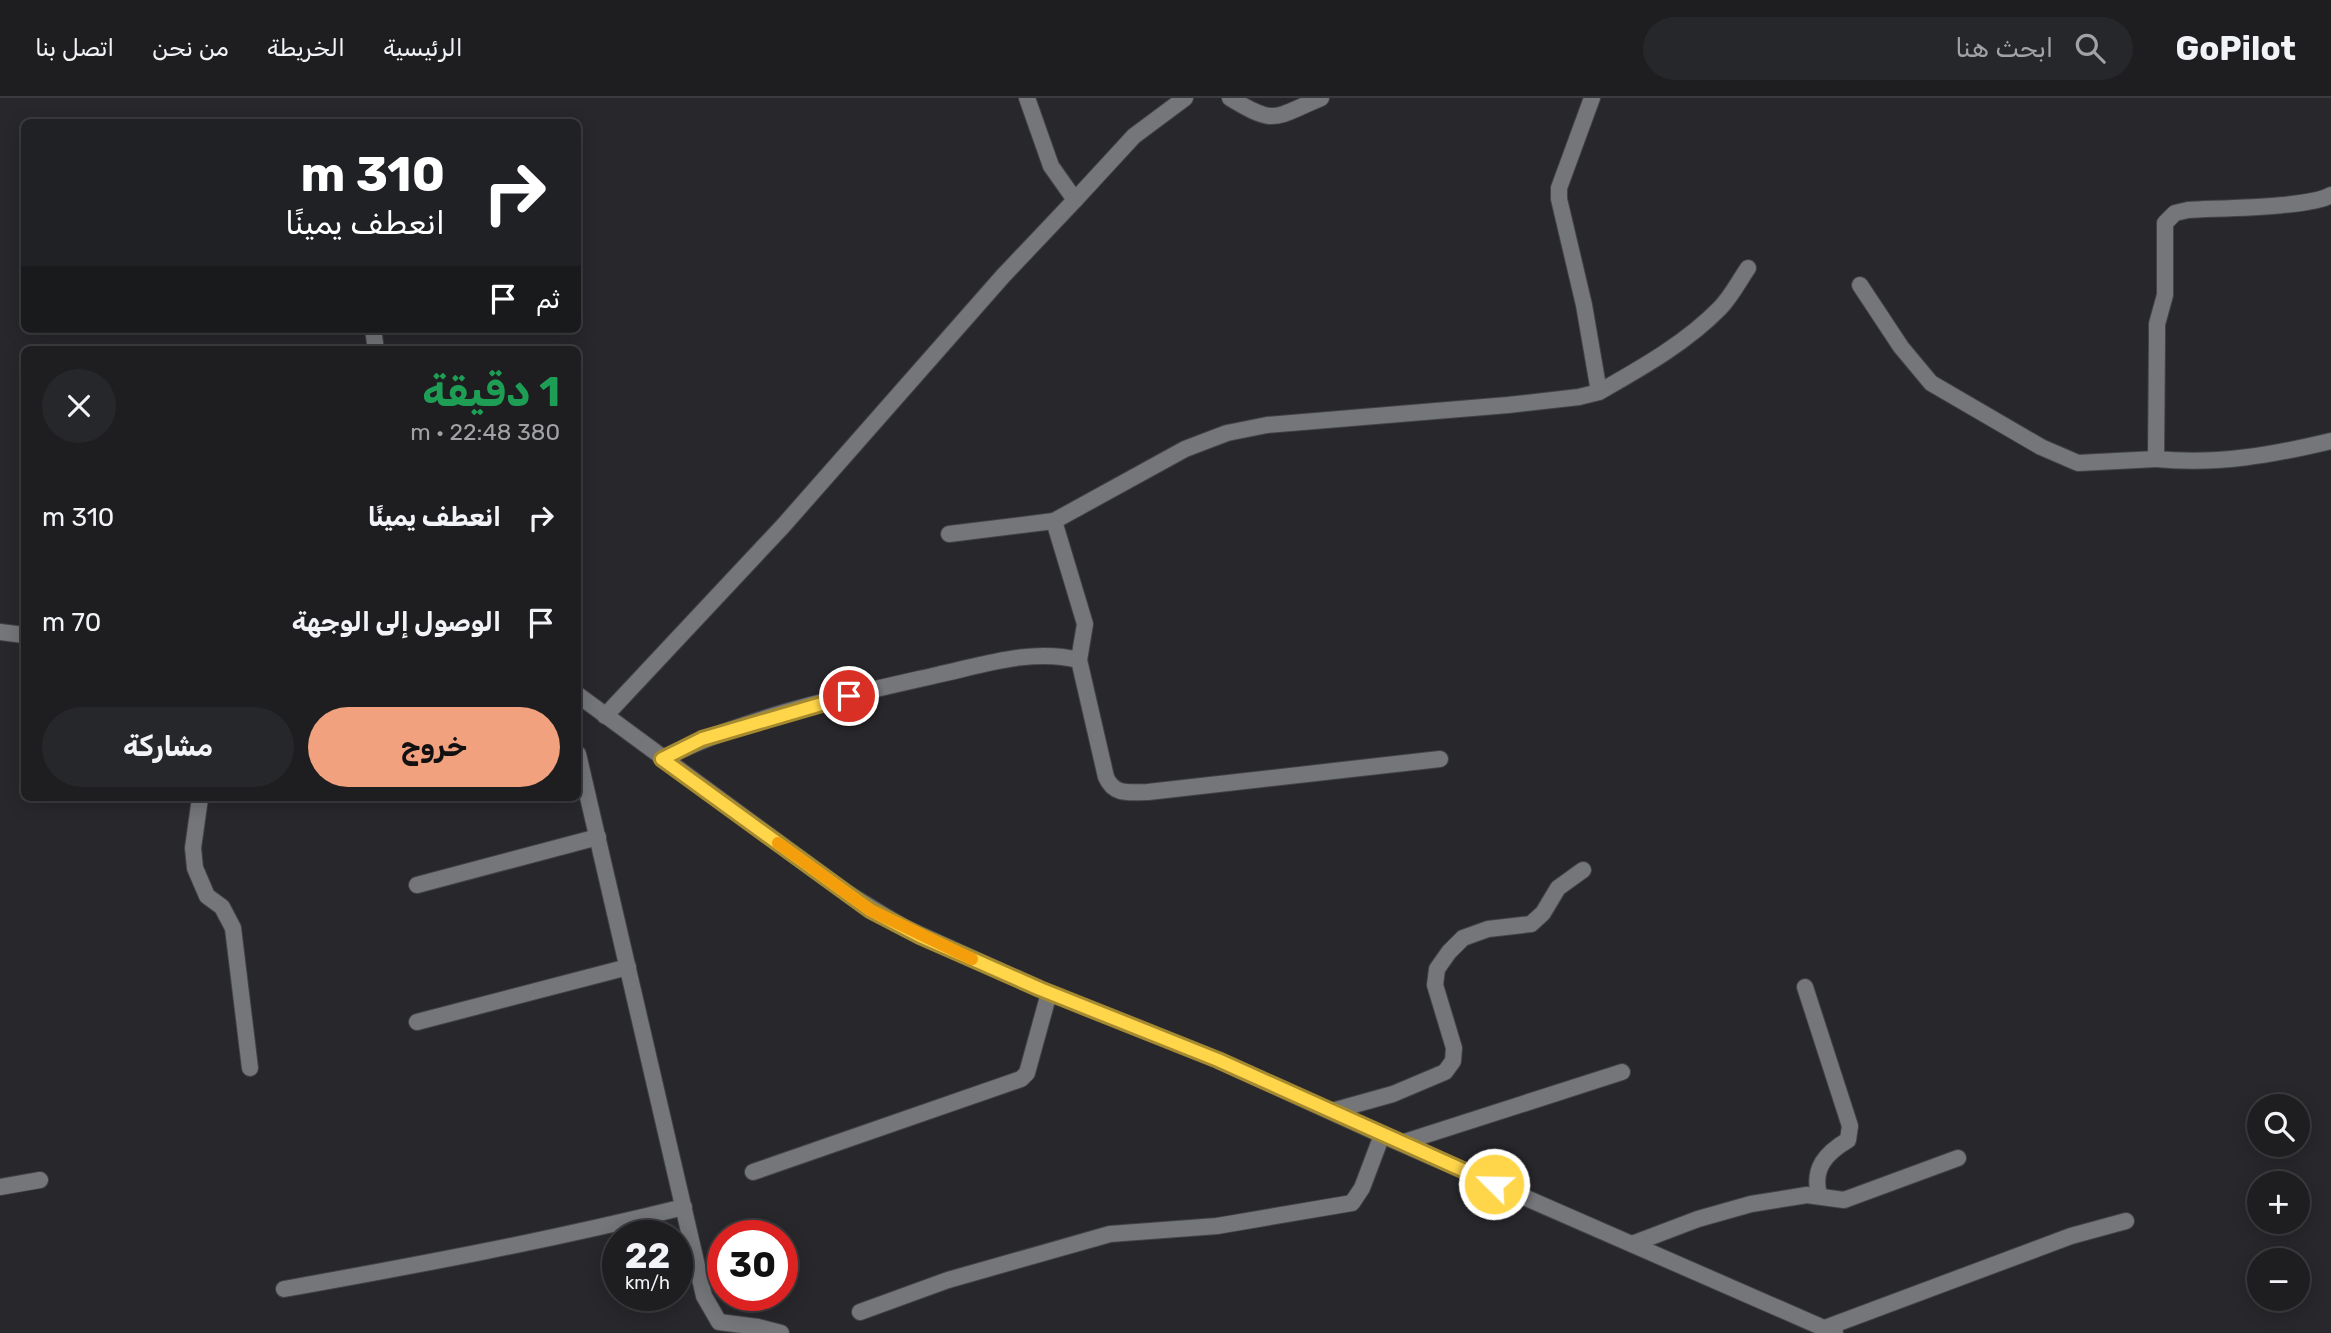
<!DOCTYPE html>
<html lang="ar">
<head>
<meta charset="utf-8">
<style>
  body { margin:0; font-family:Rubik,"Noto Sans Arabic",sans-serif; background:#26272a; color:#f1f3f6; direction:rtl; height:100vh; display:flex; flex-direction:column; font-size:26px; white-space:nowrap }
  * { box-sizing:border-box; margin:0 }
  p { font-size:23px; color:#a1a2a5 }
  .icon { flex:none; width:38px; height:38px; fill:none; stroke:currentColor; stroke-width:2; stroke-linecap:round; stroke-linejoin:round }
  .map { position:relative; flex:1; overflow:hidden; direction:ltr }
  .side { position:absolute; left:21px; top:248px; width:560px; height:455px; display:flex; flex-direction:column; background:#1e1e21; border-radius:10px; box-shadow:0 4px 18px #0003,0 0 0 2px #3c3c3f; direction:rtl }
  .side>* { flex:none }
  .guide { position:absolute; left:21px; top:21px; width:560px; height:214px; border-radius:10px; box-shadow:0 4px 18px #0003,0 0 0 2px #3c3c3f; direction:rtl; background:#202124; color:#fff; overflow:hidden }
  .fabs { position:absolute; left:2247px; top:996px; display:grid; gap:14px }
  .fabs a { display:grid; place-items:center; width:63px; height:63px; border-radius:50%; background:#1e1e21; box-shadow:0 4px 18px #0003,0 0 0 2px #3c3c3f; font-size:35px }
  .speed { position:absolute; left:602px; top:1122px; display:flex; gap:14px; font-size:35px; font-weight:700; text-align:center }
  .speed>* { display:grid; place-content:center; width:91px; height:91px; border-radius:50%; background:#1e1e21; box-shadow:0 4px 18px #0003,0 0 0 2px #3c3c3f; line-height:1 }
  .speed small { font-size:18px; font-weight:400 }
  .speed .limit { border:10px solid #d22; background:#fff; color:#111 }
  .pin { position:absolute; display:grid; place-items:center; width:60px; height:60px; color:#fff; margin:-30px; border:4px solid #fff; border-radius:50%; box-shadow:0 2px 7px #0007 }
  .me { position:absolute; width:77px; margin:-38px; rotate:293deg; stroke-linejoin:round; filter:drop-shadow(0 0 5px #0008) }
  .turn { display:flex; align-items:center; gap:24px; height:147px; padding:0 21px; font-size:32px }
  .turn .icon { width:91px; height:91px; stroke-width:2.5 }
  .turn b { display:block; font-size:49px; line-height:60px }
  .then { display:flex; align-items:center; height:66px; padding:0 21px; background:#0003; gap:14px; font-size:26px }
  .round { display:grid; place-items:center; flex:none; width:74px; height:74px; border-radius:37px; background:#26272a }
  .head { display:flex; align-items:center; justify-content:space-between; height:119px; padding:0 21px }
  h1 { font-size:42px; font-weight:700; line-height:52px; color:#1e9e55 }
  .cta { display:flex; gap:14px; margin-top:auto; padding:14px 21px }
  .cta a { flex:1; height:80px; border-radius:42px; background:#f2a17e; color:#111; font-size:28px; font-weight:700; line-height:80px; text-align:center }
  .cta a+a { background:#26272a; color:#f1f3f6 }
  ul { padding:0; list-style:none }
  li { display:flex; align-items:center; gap:21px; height:105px; padding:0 21px }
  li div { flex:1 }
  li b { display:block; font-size:26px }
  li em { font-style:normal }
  header { display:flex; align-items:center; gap:42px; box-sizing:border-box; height:98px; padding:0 35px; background:#1e1e21; border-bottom:2px solid #3c3c3f }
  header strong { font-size:33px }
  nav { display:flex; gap:38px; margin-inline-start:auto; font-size:24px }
  .search { width:490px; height:63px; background:#26272a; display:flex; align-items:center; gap:18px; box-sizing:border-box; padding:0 24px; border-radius:38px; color:#a1a2a5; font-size:26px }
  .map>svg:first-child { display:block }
</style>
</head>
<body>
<header>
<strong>GoPilot</strong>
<div class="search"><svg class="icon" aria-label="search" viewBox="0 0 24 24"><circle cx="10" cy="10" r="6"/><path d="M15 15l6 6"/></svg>ابحث هنا</div>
<nav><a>الرئيسية</a><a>الخريطة</a><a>من نحن</a><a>اتصل بنا</a></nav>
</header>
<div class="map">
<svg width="2331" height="1235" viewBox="0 0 2331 1235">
  <rect width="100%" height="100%" fill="#28282c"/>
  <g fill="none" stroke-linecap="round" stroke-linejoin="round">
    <defs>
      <g id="minor">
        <path d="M1027 0 1051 68 1075 102 1134 38 1185 0"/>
        <path d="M1230 0C1276 28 1273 20 1321 0"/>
        <path d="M2331 97C2309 110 2218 110 2188 112L2175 115 2165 125V197L2157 226V240L2156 361C2216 367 2273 357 2331 343"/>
        <path d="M1860 187 1901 249 1931 285 2041 349 2078 365 2156 361"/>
        <path d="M373 231 376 252"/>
        <path d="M1599 294C1641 270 1686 245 1720 210 1731 199 1739 183 1748 170"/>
        <path d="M949 436 1054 423"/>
        <path d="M0 534 24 537"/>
        <path d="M1079 562 1106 679C1114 698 1130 694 1148 694L1440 661"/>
        <path d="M578 597 847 795 903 829 1040 891 1218 962 1382 1037 1835 1235"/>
        <path d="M605 618 783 428 1003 178 1075 102"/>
        <path d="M578 656 704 1198 719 1224 758 1229 781 1235"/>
        <path d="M662 661C748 618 844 598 937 577 983 567 1032 550 1079 562L1085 526 1054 423 1185 351 1227 335 1267 327 1508 307 1579 299 1599 294 1584 207 1559 101V90L1592 0"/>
        <path d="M200 700 193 750 195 770 207 798 222 809 233 830 250 970"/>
        <path d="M417 787 598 739"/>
        <path d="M1805 889 1850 1028 1848 1042C1826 1055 1812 1070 1819 1097"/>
        <path d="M417 924 628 869"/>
        <path d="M1332 1013 1393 996 1445 974 1453 963 1454 950 1435 887 1437 871 1449 854 1463 840 1488 831 1531 826 1543 815 1558 790 1583 772"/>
        <path d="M1401 1045 1622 974"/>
        <path d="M753 1074 1021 981 1027 975 1049 895"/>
        <path d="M0 1089 40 1082"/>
        <path d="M1632 1146 1698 1121 1751 1106 1807 1097 1844 1102 1958 1060"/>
        <path d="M284 1191C418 1167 551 1142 684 1109"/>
        <path d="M860 1214 948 1182 1110 1136 1217 1128 1352 1105 1362 1090 1382 1037"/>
        <path d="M1825 1230 2071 1138 2126 1123"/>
      </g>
    </defs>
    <use href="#minor" stroke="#424345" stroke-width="18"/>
    <use href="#minor" stroke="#75767a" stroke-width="16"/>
  </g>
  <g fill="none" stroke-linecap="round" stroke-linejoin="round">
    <defs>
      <path id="route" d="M849 598 702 641 662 661 870 812 920 838 1040 891 1218 962 1494 1086"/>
    </defs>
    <use href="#route" stroke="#a68a30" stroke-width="18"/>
    <use href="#route" stroke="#ffd54a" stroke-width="12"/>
    <path stroke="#f59e0b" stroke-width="12" d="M778 745 870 812 972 861"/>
  </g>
</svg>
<div class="fabs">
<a><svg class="icon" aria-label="search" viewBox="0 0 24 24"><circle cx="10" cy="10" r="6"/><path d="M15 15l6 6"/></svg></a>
<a>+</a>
<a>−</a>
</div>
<div class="speed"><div>22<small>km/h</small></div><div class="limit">30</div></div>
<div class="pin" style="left:849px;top:598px;background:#d93025"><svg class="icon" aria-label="arrive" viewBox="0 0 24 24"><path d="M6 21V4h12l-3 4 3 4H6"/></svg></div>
<svg class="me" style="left:1494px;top:1086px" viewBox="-20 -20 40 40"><circle r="17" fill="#ffd54a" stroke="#fff" stroke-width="3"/><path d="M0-11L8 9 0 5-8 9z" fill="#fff"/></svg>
<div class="guide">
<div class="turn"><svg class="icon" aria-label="right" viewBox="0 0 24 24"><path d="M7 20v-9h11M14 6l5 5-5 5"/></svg><div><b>310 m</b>انعطف يمينًا</div></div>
<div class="then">ثم<svg class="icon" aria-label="arrive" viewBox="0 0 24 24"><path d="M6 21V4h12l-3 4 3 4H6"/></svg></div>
</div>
<section class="side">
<div class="head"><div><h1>1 دقيقة</h1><p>380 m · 22:48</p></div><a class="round"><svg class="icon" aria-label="close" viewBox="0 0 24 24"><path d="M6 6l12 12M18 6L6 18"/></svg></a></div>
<ul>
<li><svg class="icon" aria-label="right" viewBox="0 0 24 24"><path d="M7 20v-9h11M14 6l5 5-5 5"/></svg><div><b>انعطف يمينًا</b></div><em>310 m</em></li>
<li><svg class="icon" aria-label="arrive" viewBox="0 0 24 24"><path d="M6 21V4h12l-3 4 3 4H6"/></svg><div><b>الوصول إلى الوجهة</b></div><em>70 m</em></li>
</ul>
<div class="cta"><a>خروج</a><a>مشاركة</a></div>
</section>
</div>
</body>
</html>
